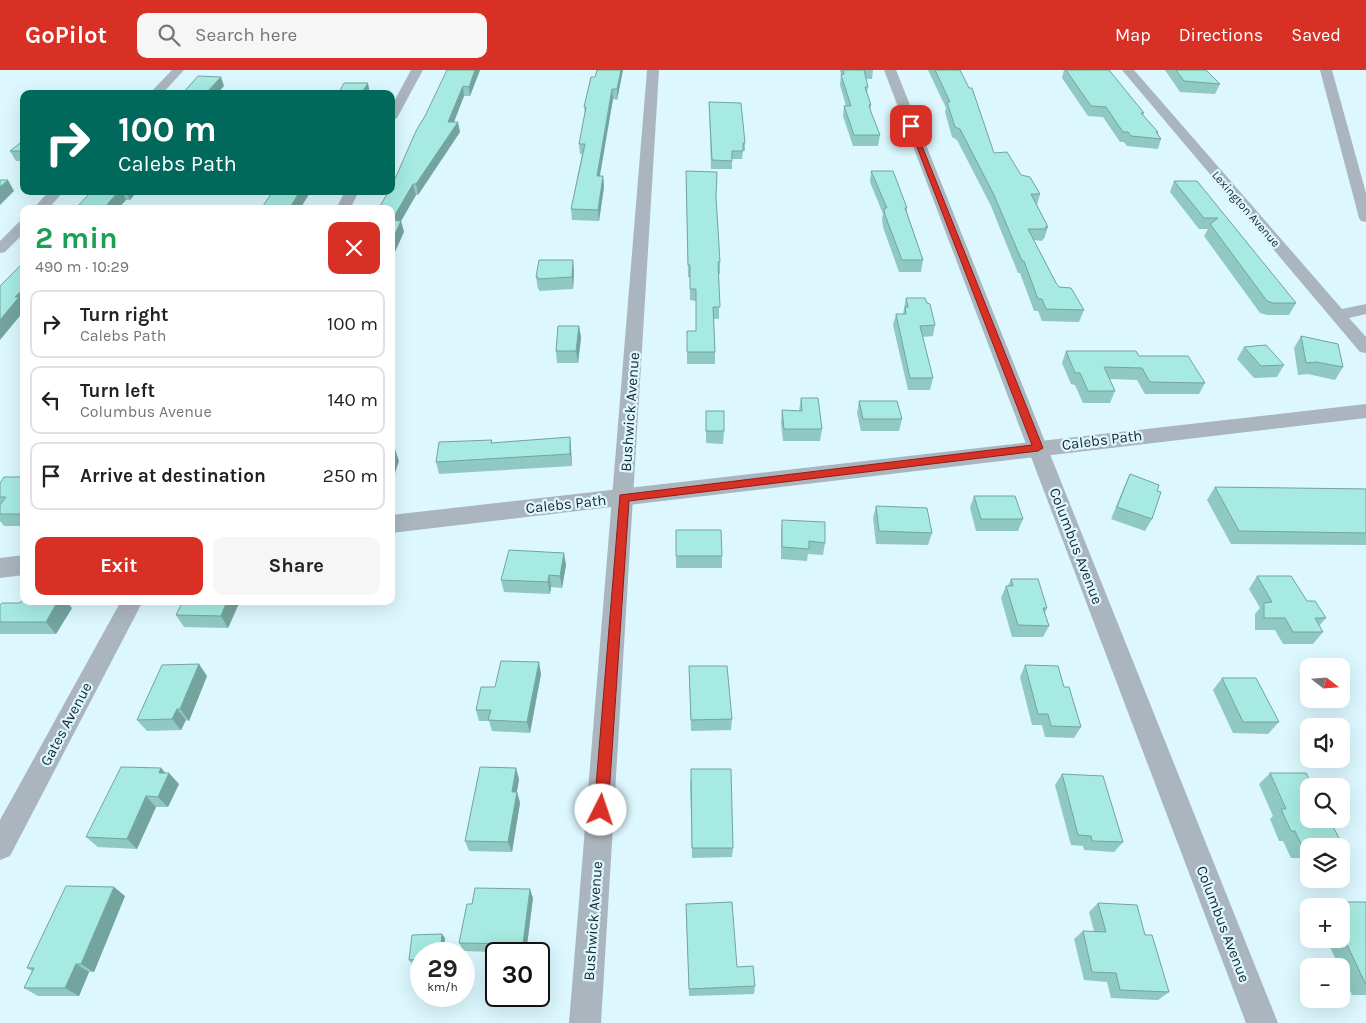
<!DOCTYPE html>
<html lang="en">
<head>
<meta charset="utf-8">
<style>
  body { margin:0; font-family:Karla,sans-serif; background:#f6f6f6; color:#222; height:100vh; display:flex; flex-direction:column; font-size:19px; white-space:nowrap }
  * { box-sizing:border-box; margin:0 }
  p { font-size:16px; color:#767676 }
  .icon { flex:none; width:28px; height:28px; fill:none; stroke:currentColor; stroke-width:2; stroke-linecap:round; stroke-linejoin:round }
  .map { position:relative; flex:1; overflow:hidden }
  .sheet { position:absolute; left:20px; top:135px; width:375px; height:400px; display:flex; flex-direction:column; background:#fff; border-radius:10px; box-shadow:0 5px 20px #0002 }
  .sheet>* { flex:none }
  .guide { position:absolute; left:20px; top:20px; width:375px; height:105px; border-radius:10px; box-shadow:0 5px 20px #0002; background:#00695c; color:#fff; overflow:hidden }
  .needle { width:32px; rotate:107deg }
  .controls { position:absolute; left:1300px; top:588px; display:grid; gap:10px }
  .controls a { display:grid; place-items:center; width:50px; height:50px; border-radius:10px; background:#fff; box-shadow:0 5px 20px #0002; font-size:25px }
  .speed { position:absolute; left:410px; top:872px; display:flex; gap:10px; font-size:25px; font-weight:700; text-align:center }
  .speed>* { display:grid; place-content:center; width:65px; height:65px; border-radius:50%; background:#fff; box-shadow:0 5px 20px #0002; line-height:1 }
  .speed small { font-size:12px; font-weight:400 }
  .speed .limit { border:2px solid #111; border-radius:8px; background:#fff; color:#111 }
  .pin { position:absolute; display:grid; place-items:center; width:42px; height:42px; color:#fff; margin:-21px; border-radius:10px; box-shadow:0 2px 8px #0006 }
  .me { position:absolute; width:55px; margin:-28px; rotate:4deg; stroke-linejoin:round; filter:drop-shadow(0 0 4px #0008) }
  .turn { display:flex; align-items:center; gap:18px; height:105px; padding:0 15px; font-size:22px }
  .turn .icon { width:65px; height:65px; stroke-width:2.5 }
  .turn b { display:block; font-size:35px; line-height:42px }
  .round { display:grid; place-items:center; flex:none; width:52px; height:52px; border-radius:10px; background:#f6f6f6 }
  .headline { display:flex; align-items:center; justify-content:space-between; height:85px; padding:0 15px }
  h1 { font-size:30px; font-weight:700; line-height:38px; color:#1e9e55 }
  .action { display:flex; gap:10px; margin-top:auto; padding:10px 15px }
  .action a { flex:1; height:58px; border-radius:10px; background:#d93025; color:#fff; font-size:20px; font-weight:700; line-height:58px; text-align:center }
  .action a+a { background:#f6f6f6; color:#222 }
  ul { padding:0; list-style:none }
  li { display:flex; align-items:center; gap:15px; height:68px; margin:0 10px 8px; padding:0 5px; border:2px solid #e0e0e0; border-radius:10px }
  li div { flex:1 }
  li b { display:block; font-size:19px }
  li em { font-style:normal }
  header { display:flex; align-items:center; gap:30px; box-sizing:border-box; height:70px; padding:0 25px; background:#d93025; color:#fff }
  header strong { font-size:24px }
  nav { display:flex; gap:28px; margin-inline-start:auto; font-size:18px }
  .search { width:350px; height:45px; background:#f6f6f6; display:flex; align-items:center; gap:12px; box-sizing:border-box; padding:0 18px; border-radius:10px; color:#767676; font-size:19px }
  .map>svg:first-child { display:block }
</style>
</head>
<body>
<header>
<strong>GoPilot</strong>
<div class="search"><svg class="icon" aria-label="search" viewBox="0 0 24 24"><circle cx="10" cy="10" r="6"/><path d="M15 15l6 6"/></svg>Search here</div>
<nav><a>Map</a><a>Directions</a><a>Saved</a></nav>
</header>
<div class="map">
<svg width="1366" height="953" viewBox="0 0 1366 953">
  <rect width="100%" height="100%" fill="#dcf7fe"/>
  <g fill="none" stroke-linecap="round" stroke-linejoin="round">
    <g fill="#abb5be" fill-rule="evenodd">
      <path d="M172 0H184L162 24H149Z"/>
      <path d="M411 0H423L397 48 391 52V37Z"/>
      <path d="M647 0H659L601 953H569Z"/>
      <path d="M884 0H896L1278 953H1246Z"/>
      <path d="M1122 0H1134L1342 239 1366 234V244L1349 248 1366 267V283L1360 282Z"/>
      <path d="M1320 0H1332L1366 123V152L1361 151 1359 148Z"/>
      <path d="M49 121H64L48 139H33Z"/>
      <path d="M345 121H359L350 139H336Z"/>
      <path d="M24 151V163L5 182 0 183V171L19 152Z"/>
      <path d="M121 531H143L10 786 0 790V750Z"/>
    </g>
    <g fill="#abb5be" fill-rule="evenodd">
      <path d="M1366 334V348L391 463V445Z"/>
      <path d="M24 485V505L0 508V488Z"/>
    </g>
  </g>
  <g fill="#8fc9c2">
    <path d="M480 0 470 26H464L454 52 460 62 418 125H416L401 151 404 162 391 121 425 46Z"/>
    <path d="M623 0 617 30 613 29 599 106H603L604 117 599 151 572 150 571 139 582 84H580L579 74 585 44 584 37Z"/>
    <path d="M840 0H873L872 9H866L868 17 867 23 871 35 870 40 880 65 878 76H853L843 46 844 36H846L840 15 841 5Z"/>
    <path d="M928 0H960L994 83 1021 105 1040 124 1037 135 1048 157 1044 169H1043L1042 171 1034 170 1056 213 1059 217 1084 240 1079 252 1042 251 1038 241H1034L1020 203H1018L991 136 957 70 952 67 945 42 946 38Z"/>
    <path d="M1064 0H1109L1144 43 1143 45 1158 62V64L1161 69 1158 79 1127 76 1124 72H1120L1103 47 1088 46 1062 8Z"/>
    <path d="M1165 0H1206L1220 14 1215 24 1180 22Z"/>
    <path d="M709 32 745 73V81H743L742 89H732V99H711Z"/>
    <path d="M24 70V91H16L10 81Z"/>
    <path d="M686 101 716 130 720 192V204H719V249H714L715 282V294H687V261H696V231L690 230V207H688Z"/>
    <path d="M871 101 907 138V142L923 190 921 202H899L883 157 882 149 883 144 870 112Z"/>
    <path d="M1174 111H1197L1296 233 1289 245H1267L1260 243 1204 166 1208 159H1199L1170 122Z"/>
    <path d="M92 121H137L130 130H126Z"/>
    <path d="M574 202 573 219 539 221V219H538L536 207Z"/>
    <path d="M906 228 927 233 935 255 933 266 922 267 933 308 930 320H908L893 255 896 244H903Z"/>
    <path d="M579 256 581 268 578 293H557L556 281Z"/>
    <path d="M1301 266 1343 297 1335 310 1308 304 1298 305 1294 278Z"/>
    <path d="M1244 277 1284 295 1277 307 1254 308 1237 289Z"/>
    <path d="M1066 281 1139 286 1205 313 1199 324H1145L1137 310 1110 309 1115 321 1110 333H1083L1075 315 1071 314 1062 293Z"/>
    <path d="M801 328 822 359 820 371H783L781 353 782 340 799 341Z"/>
    <path d="M859 331 902 349 899 361H861L857 343Z"/>
    <path d="M706 341 724 361 723 374 706 373Z"/>
    <path d="M570 367 572 396 439 404 436 392 492 370V373Z"/>
    <path d="M1130 404 1157 421 1152 449 1145 461 1111 449 1124 417Z"/>
    <path d="M24 407V456H4L0 451V413Z"/>
    <path d="M1215 417 1366 419V475L1231 474 1207 430Z"/>
    <path d="M974 426 1023 449 1018 461H976L970 438Z"/>
    <path d="M876 436 932 463 928 475 876 474 873 448Z"/>
    <path d="M782 450 825 473 823 485 808 484 807 491 781 489V462Z"/>
    <path d="M676 460 722 486V498H676Z"/>
    <path d="M566 495 562 518 551 517 550 524 504 522 501 510Z"/>
    <path d="M1257 506 1307 531 1326 548 1319 556 1323 562 1313 574H1283L1275 560H1255V544L1260 538 1249 519Z"/>
    <path d="M1011 509 1047 538 1045 543 1049 556 1043 567H1012L1001 528 1006 516H1008Z"/>
    <path d="M240 531 228 558 184 557 176 545Z"/>
    <path d="M0 535 72 538 56 564H0Z"/>
    <path d="M1025 595 1064 617 1081 657 1074 668 1045 667 1042 655H1032L1020 607Z"/>
    <path d="M689 597 732 649 731 660 691 661Z"/>
    <path d="M541 604 530 663 492 661 489 651H479L476 640 495 617Z"/>
    <path d="M207 606 189 651 186 650 181 660 147 661 137 650Z"/>
    <path d="M1222 608 1279 652 1268 664 1233 663 1213 620Z"/>
    <path d="M161 698 165 703 179 714 168 737H156L137 779 98 777 86 767Z"/>
    <path d="M1270 703 1341 772 1338 775 1309 776V788H1291L1283 771H1279L1270 749 1273 746 1259 714Z"/>
    <path d="M1062 704 1123 772 1114 782 1084 780 1083 776 1071 775 1055 715Z"/>
    <path d="M519 709 517 722 520 733 512 782 469 781 465 771Z"/>
    <path d="M690 710 733 778 732 787 692 788Z"/>
    <path d="M125 826 94 902H89L79 926H38L24 918 32 901 27 898Z"/>
    <path d="M533 828 526 883 464 881 459 873 472 834Z"/>
    <path d="M1327 832H1366V925H1352L1341 901V896H1339L1326 869H1341V836H1320Z"/>
    <path d="M1098 833 1145 865 1169 922 1158 930 1111 928 1107 912 1084 910 1074 869 1083 861H1094L1089 842Z"/>
    <path d="M686 834 737 897 755 916 754 924 689 926Z"/>
    <path d="M445 868 443 884H421V893L412 894 409 890Z"/>
  </g>
  <g fill="#74a49e">
    <path d="M475 0H480L470 26 469 17Z"/>
    <path d="M621 0H623L617 30V19Z"/>
    <path d="M221 7 224 16 217 24H205Z"/>
    <path d="M368 13 370 24H361Z"/>
    <path d="M463 16 464 26 450 62 448 52Z"/>
    <path d="M612 19 613 29 598 117 597 106Z"/>
    <path d="M458 52 460 62 418 125 416 114Z"/>
    <path d="M603 106 604 117 599 151 598 140Z"/>
    <path d="M8 110 14 121 0 135V117Z"/>
    <path d="M413 114 416 125 401 151 404 162 391 191 392 150Z"/>
    <path d="M119 121H122L126 130 118 139H103Z"/>
    <path d="M126 121H137L130 130Z"/>
    <path d="M300 121H311L300 139H289Z"/>
    <path d="M573 190 574 202 573 219 572 207Z"/>
    <path d="M24 218V241L0 270V250L15 227Z"/>
    <path d="M579 256 581 268 578 293 576 281Z"/>
    <path d="M570 367 571 379 572 396 570 384Z"/>
    <path d="M395 379 399 391 392 413 391 410V391Z"/>
    <path d="M564 483 566 495 562 518 560 506Z"/>
    <path d="M549 505 551 517 550 524 548 512Z"/>
    <path d="M58 531H66L72 538 56 564 46 552Z"/>
    <path d="M227 531H240L228 558 221 546Z"/>
    <path d="M539 592 541 604 530 663 527 652Z"/>
    <path d="M199 594 207 606 189 651 180 639Z"/>
    <path d="M177 639 186 650 181 660 172 649Z"/>
    <path d="M161 698 168 706 169 703 179 714 168 737 158 727 159 703Z"/>
    <path d="M516 698 519 709 515 732 512 722Z"/>
    <path d="M517 722 520 733 512 782 508 772Z"/>
    <path d="M146 726 156 737 137 779 127 769Z"/>
    <path d="M114 817 125 826 94 902 81 894Z"/>
    <path d="M530 819 533 828 526 883 523 874Z"/>
    <path d="M442 864 445 868 443 884H440Z"/>
    <path d="M76 894 89 902 79 926 65 918Z"/>
  </g>
  <g fill="#a6eae1" stroke="#74a49e">
    <path d="M447 0H475L469 17 463 16 448 52H458L416 114H413L392 150 401 151 391 173V139H378L389 121H391V118L416 61 425 46Z"/>
    <path d="M597 0H621L617 19H612L597 106H603L598 140 571 139 585 74H579L586 37H584L591 7H595Z"/>
    <path d="M843 0H864L868 17H865L871 35H869L871 42 880 65H854L844 36H851L841 5 844 4Z"/>
    <path d="M935 0H960L969 18H972L994 83 1007 82 1021 105 1030 107 1040 124H1031L1048 157H1045L1046 159H1028L1056 213 1059 217 1071 218 1084 240 1046 239 1042 229H1038L1024 191H1022L994 125 960 59 955 57 947 32H950Z"/>
    <path d="M1066 0H1109L1144 43H1141L1158 62H1156L1161 69 1131 66 1128 62H1123L1106 37 1091 36Z"/>
    <path d="M1176 0H1206L1220 14 1184 11Z"/>
    <path d="M198 6 221 7 205 24H182Z"/>
    <path d="M344 13H368L361 24H338Z"/>
    <path d="M709 32 741 33 745 73H743V81H732V91L712 90Z"/>
    <path d="M24 70V81H10Z"/>
    <path d="M686 101 717 102 716 127 720 192H718L720 237H713L715 282H687V261H696V219H690V195H688Z"/>
    <path d="M871 101H893L907 138H905L923 190H902L885 145 884 138H887Z"/>
    <path d="M0 110H8L0 117Z"/>
    <path d="M1174 111H1197L1296 233H1273L1267 231 1210 154 1218 148H1204Z"/>
    <path d="M92 121H119L103 139H75Z"/>
    <path d="M273 121H300L289 139H261Z"/>
    <path d="M539 190H573L572 207 538 209V207H536Z"/>
    <path d="M24 192V218L15 227H19L0 250V216Z"/>
    <path d="M906 228H925L927 233 930 234 935 255 920 256 933 308H910L896 244H906L905 237H908Z"/>
    <path d="M558 256H579L576 281H556Z"/>
    <path d="M1301 266 1338 274 1343 297 1316 292 1306 293Z"/>
    <path d="M1266 275 1284 295 1261 296 1244 277Z"/>
    <path d="M1066 281H1136L1139 286H1188L1205 313 1150 312 1142 298 1104 297 1115 321H1088L1080 303H1075Z"/>
    <path d="M801 328H818L822 359H784L782 340 802 341Z"/>
    <path d="M859 331H897L902 349H863Z"/>
    <rect x="706" y="341" width="18" height="20"/>
    <path d="M570 367V384L436 392 439 372 492 370 491 373Z"/>
    <path d="M391 379H395L391 391Z"/>
    <path d="M1130 404 1159 415 1157 421 1161 422 1152 449 1117 437Z"/>
    <path d="M4 407H24L23 444H0V435L6 427H0V413Z"/>
    <path d="M1215 417 1366 419V463L1239 461Z"/>
    <path d="M974 426H1015L1023 449H981Z"/>
    <path d="M876 436 927 438 932 463 879 461Z"/>
    <path d="M782 450 825 452V473L809 471V479L782 477Z"/>
    <path d="M676 460H721L722 486H676Z"/>
    <path d="M509 480 564 483 560 506 549 505 548 512 501 510Z"/>
    <path d="M1257 506H1291L1307 531H1315L1326 548H1315L1323 562H1293L1285 548H1264V533L1272 532Z"/>
    <path d="M1011 509H1038L1047 538H1043L1049 556 1018 555 1006 516H1013Z"/>
    <path d="M24 528V531H58L46 552H0V535L2 533H20Z"/>
    <path d="M183 531H227L221 546 176 545Z"/>
    <path d="M501 591 539 592 527 652 488 650 491 640H476L481 617H495Z"/>
    <path d="M199 594 180 639H177L172 649 137 650 162 595Z"/>
    <path d="M1025 595 1058 596 1064 617H1069L1081 657 1051 656 1048 644H1038Z"/>
    <path d="M689 596H727L732 649 691 650Z"/>
    <path d="M1222 608H1256L1279 652H1243Z"/>
    <path d="M121 697 161 698 159 703H169L158 727 146 726 127 769 86 767Z"/>
    <path d="M480 697 516 698 512 722H517L508 772 465 771Z"/>
    <path d="M691 699H731L733 778H692Z"/>
    <path d="M1270 703H1306L1313 716H1309V749H1329L1341 772H1337L1339 776H1309V778H1303L1295 761H1291L1281 739H1286Z"/>
    <path d="M1062 704 1103 706 1123 772 1092 771 1091 766 1078 765Z"/>
    <path d="M66 816 114 817 81 894H76L65 918H24L34 898H27Z"/>
    <path d="M475 818 530 819 523 874 459 873 467 834H472Z"/>
    <path d="M732 832 737 897 753 896 755 916 689 919 686 834Z"/>
    <path d="M1327 832H1366V915L1341 862V836H1329Z"/>
    <path d="M1098 833 1137 835 1145 865H1152L1169 922 1120 920 1116 903 1092 902 1083 861 1106 862Z"/>
    <path d="M442 864 440 884H421V889L409 890 412 865Z"/>
  </g>
  <path fill="#d93025" stroke="#8d1f18" d="M908 54 914 56 1043 378 1038 381 629 431 608 740 606 745 601 747 596 745 594 740 620 425 1032 375Z"/>
  <g text-anchor="middle" dominant-baseline="central" stroke-width="4.5" stroke-linejoin="round" paint-order="stroke">
    <g font-size="12" fill="#1a272a" stroke="#dcf7fe">
      <text transform="translate(1246 139) rotate(49)">Lexington Avenue</text>
    </g>
    <g font-size="15" fill="#1a272a" stroke="#dcf7fe">
      <text transform="translate(630 342) rotate(-86)">Bushwick Avenue</text>
      <text transform="translate(1102 370) rotate(-7)">Calebs Path</text>
      <text transform="translate(566 434) rotate(-6)">Calebs Path</text>
      <text transform="translate(1076 476) rotate(69)">Columbus Avenue</text>
      <text transform="translate(66 654) rotate(-62)">Gates Avenue</text>
      <text transform="translate(593 851) rotate(-86)">Bushwick Avenue</text>
      <text transform="translate(1223 854) rotate(69)">Columbus Avenue</text>
    </g>
  </g>
</svg>
<div class="controls">
<a><svg class="needle" viewBox="-14 -14 28 28"><path d="M0-13l5 13h-10z" fill="#e53935"/><path d="M0 13l5-13h-10z" fill="#767676"/></svg></a>
<a><svg class="icon" aria-label="sound" viewBox="0 0 24 24"><path d="M4 9h4l5-4v14l-5-4H4zM17 9q2 3 0 6"/></svg></a>
<a><svg class="icon" aria-label="search" viewBox="0 0 24 24"><circle cx="10" cy="10" r="6"/><path d="M15 15l6 6"/></svg></a>
<a><svg class="icon" aria-label="layers" viewBox="0 0 24 24"><path d="M12 4l9 5-9 5-9-5zM3 14l9 5 9-5"/></svg></a>
<a>+</a>
<a>−</a>
</div>
<div class="speed"><div>29<small>km/h</small></div><div class="limit">30</div></div>
<div class="pin" style="left:911px;top:56px;background:#d93025"><svg class="icon" aria-label="arrive" viewBox="0 0 24 24"><path d="M6 21V4h12l-3 4 3 4H6"/></svg></div>
<svg class="me" style="left:601px;top:740px" viewBox="-20 -20 40 40"><circle r="19" fill="#fff"/><path d="M0-13L10 11 0 6-10 11z" fill="#d93025"/></svg>
<div class="guide">
<div class="turn"><svg class="icon" aria-label="right" viewBox="0 0 24 24"><path d="M7 20v-9h11M14 6l5 5-5 5"/></svg><div><b>100 m</b>Calebs Path</div></div>
</div>
<section class="sheet">
<div class="headline"><div><h1>2 min</h1><p>490 m · 10:29</p></div><a class="round" style="background:#d93025;color:#fff"><svg class="icon" aria-label="close" viewBox="0 0 24 24"><path d="M6 6l12 12M18 6L6 18"/></svg></a></div>
<ul>
<li><svg class="icon" aria-label="right" viewBox="0 0 24 24"><path d="M7 20v-9h11M14 6l5 5-5 5"/></svg><div><b>Turn right</b><p>Calebs Path</p></div><em>100 m</em></li>
<li><svg class="icon" aria-label="left" viewBox="0 0 24 24"><path d="M17 20v-9H6M10 6l-5 5 5 5"/></svg><div><b>Turn left</b><p>Columbus Avenue</p></div><em>140 m</em></li>
<li><svg class="icon" aria-label="arrive" viewBox="0 0 24 24"><path d="M6 21V4h12l-3 4 3 4H6"/></svg><div><b>Arrive at destination</b></div><em>250 m</em></li>
</ul>
<div class="action"><a>Exit</a><a>Share</a></div>
</section>
</div>
</body>
</html>
